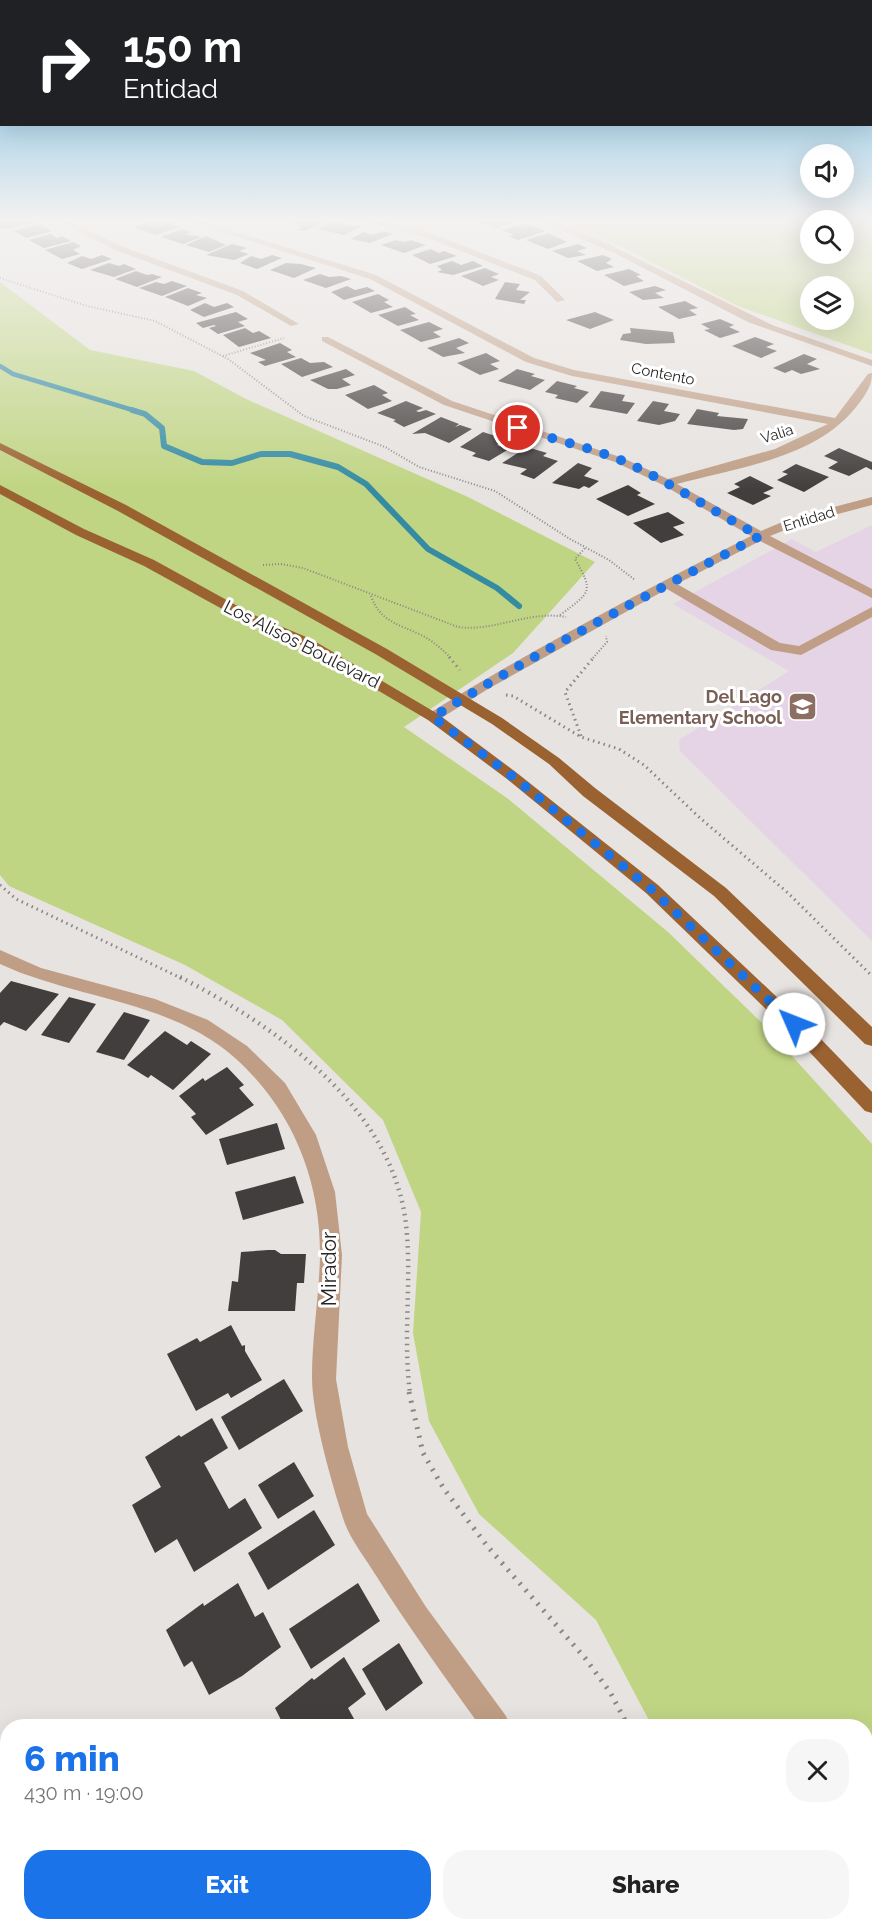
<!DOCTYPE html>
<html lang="en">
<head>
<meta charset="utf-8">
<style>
  body { margin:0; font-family:Raleway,sans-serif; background:#f6f6f6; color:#222; height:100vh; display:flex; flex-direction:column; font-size:22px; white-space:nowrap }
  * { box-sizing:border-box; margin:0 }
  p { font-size:20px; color:#767676 }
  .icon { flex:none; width:33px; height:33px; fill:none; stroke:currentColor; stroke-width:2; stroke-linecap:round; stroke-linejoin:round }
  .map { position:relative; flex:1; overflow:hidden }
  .panel { position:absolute; left:0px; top:1719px; width:873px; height:212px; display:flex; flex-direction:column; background:#fff; border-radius:24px 24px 0 0; box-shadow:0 6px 24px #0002 }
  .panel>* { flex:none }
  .hud { position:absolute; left:0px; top:0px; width:873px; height:126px; box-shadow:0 6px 24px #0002; background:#202124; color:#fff; overflow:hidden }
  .controls { position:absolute; left:800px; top:144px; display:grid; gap:12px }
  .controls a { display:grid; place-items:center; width:54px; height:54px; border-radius:50%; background:#fff; box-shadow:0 6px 24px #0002; font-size:30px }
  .pin { position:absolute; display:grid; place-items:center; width:51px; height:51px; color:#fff; margin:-26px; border:3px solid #fff; border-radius:50%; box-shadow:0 2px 6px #0007 }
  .me { position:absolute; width:66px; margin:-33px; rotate:314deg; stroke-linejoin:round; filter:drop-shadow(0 0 4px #0008) }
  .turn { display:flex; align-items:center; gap:21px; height:126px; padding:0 24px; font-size:27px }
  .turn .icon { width:78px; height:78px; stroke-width:2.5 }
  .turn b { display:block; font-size:42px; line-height:51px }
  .round { display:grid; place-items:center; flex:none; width:63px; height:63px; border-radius:24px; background:#f6f6f6 }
  .summary { display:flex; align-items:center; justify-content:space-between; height:102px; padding:0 24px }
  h1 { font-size:36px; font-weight:800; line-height:45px; color:#1a73e8 }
  .cta { display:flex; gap:12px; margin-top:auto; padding:12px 24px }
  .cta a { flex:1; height:69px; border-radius:24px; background:#1a73e8; color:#fff; font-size:24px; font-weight:800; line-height:69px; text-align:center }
  .cta a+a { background:#f6f6f6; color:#222 }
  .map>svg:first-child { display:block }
</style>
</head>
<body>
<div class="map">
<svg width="872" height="1930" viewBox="0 0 872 1930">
  <rect width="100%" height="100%" fill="#e7e3e0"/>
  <path fill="#e5d4e5" d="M872 525V941L680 751 679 740 789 671 673 604 792 539 816 552Z"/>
  <g fill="#c0d583" fill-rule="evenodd">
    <path d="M555 220H872V354L738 306 620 246ZM810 220H843V254H810ZM810 286H843V320H810Z"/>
    <path d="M0 282 90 350 194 371 246 399 468 497 595 562 513 653 404 727 507 798 668 932 762 1023 872 1144V1930H738L736 1923H866V1726H652L596 1620 479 1514 429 1421 413 1333 421 1212 383 1120 282 1020 185 965 9 886 0 875Z"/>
  </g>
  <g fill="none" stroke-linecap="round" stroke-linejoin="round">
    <path stroke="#348ba2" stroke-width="4.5" d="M0 366 13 374 136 411"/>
    <path stroke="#348ba2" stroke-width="6" d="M132 410 145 414 162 428 164 446 202 462 232 463 261 454H290L338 467 366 484 428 549 497 588 519 606"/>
  </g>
  <g fill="#423e3d">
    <path d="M0 220H35L38 222 3 229 0 227Z"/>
    <path d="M292 220H328L305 231 297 230 303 227 298 226 300 225 288 222Z"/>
    <path d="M473 220H512L516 222 496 228Z"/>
    <path d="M153 222 159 225 168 222 180 227 155 235 134 227Z"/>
    <path d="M334 222 348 225 362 226 344 235 318 229Z"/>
    <path d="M40 224 52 231 26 238 14 231Z"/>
    <path d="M523 224 532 226 546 231 518 240 508 236 514 235 502 230Z"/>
    <path d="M182 229 192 232 185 234 202 237 183 244 161 237Z"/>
    <path d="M383 231 393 234 370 243 351 239 363 232 373 235Z"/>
    <path d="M548 233 567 242 548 249 526 240Z"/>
    <path d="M50 234 57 238 62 236 71 241 44 248 29 240Z"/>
    <path d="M206 236 226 245 209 252 186 245Z"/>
    <path d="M396 240 404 242 411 240 426 245 404 253 381 245Z"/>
    <path d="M73 242 81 246 73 250 80 254 62 259 45 250Z"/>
    <path d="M232 244 247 248 239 251 249 254 234 260 206 255Z"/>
    <path d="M578 244 587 248 577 251 586 255 568 258 552 251Z"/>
    <path d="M431 249 439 253 444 251 457 256 430 264 412 255Z"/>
    <path d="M102 255 112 259 82 269 67 263 82 256 91 259Z"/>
    <path d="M272 255 282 258 257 269 240 263 251 256 261 259Z"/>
    <path d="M603 255 612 259 606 263 614 267 597 271 577 261Z"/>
    <path d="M452 261 461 265 473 261 483 266 453 275 437 272 442 270 437 266Z"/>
    <path d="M109 263 119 266 124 264 136 269 114 277 90 270Z"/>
    <path d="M286 263 301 264 316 268 294 278 270 270Z"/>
    <path d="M485 268 499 274 491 277 499 280 483 286 461 276Z"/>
    <path d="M629 269 641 275 636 276 644 281 624 286 604 275Z"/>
    <path d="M136 271 147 275 152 274 162 277 137 287 115 279Z"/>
    <path d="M320 274 329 277 341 276 351 279 326 288 303 280Z"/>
    <path d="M172 281 187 286 162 296 139 288 156 282 164 284Z"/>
    <path d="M505 282 520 284 516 290 530 292 520 300H526L524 304 495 299Z"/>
    <path d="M347 286 355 290 367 287 375 291 344 300 331 292Z"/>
    <path d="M655 286 666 290 655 293 664 298 643 300 629 292Z"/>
    <path d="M188 288 202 293 196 295 207 298 188 306 165 297Z"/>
    <path d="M378 294 389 300 384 302 393 307 371 313 352 302Z"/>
    <path d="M685 301 698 308 689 310 697 315 679 319 658 307Z"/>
    <path d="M205 303 214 307 227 303 234 307 204 317 190 310Z"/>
    <path d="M405 307 416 314 410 315 419 320 398 326 378 315Z"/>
    <path d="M236 312 248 319 238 322 245 326 218 334 209 328 216 326 214 325 203 328 196 323Z"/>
    <path d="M595 312 614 320 590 329 566 320Z"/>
    <path d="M720 319 734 325 729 327 740 332 720 338 704 330 710 329 701 324Z"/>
    <path d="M429 322 443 329 433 332 441 337 421 342 400 330Z"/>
    <path d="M245 328 253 333 259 331 271 338 239 347 223 335Z"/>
    <path d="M630 328 673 332 675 343 646 344 620 340 623 334 631 333Z"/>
    <path d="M755 337 774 344 766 347 777 351 761 358 732 346Z"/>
    <path d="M459 338 469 343 456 348 465 353 443 357 427 348Z"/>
    <path d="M280 343 292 350 287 352 296 357 265 366 258 362 266 360 250 353Z"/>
    <path d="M486 353 500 361 490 364 499 369 480 375 457 363Z"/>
    <path d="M804 354 817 359 807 364 820 369 801 374 792 370 785 373 773 368Z"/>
    <path d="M301 358 310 363 324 362 333 367 302 377 281 364Z"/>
    <path d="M346 369 355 375 342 379 351 385 337 389H328L310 380Z"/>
    <path d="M517 369 535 374 531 376 545 380 530 390 498 381Z"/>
    <path d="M557 381 577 386 574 388 589 392 577 403 555 398 558 395 545 392Z"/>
    <path d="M374 385 388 393 382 395 392 401 368 409 345 395Z"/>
    <path d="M601 391 625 395 622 401 635 403 627 414 589 407Z"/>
    <path d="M406 401 423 408 416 411 419 412 426 410 436 414 404 427 393 421 396 420 377 413Z"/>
    <path d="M653 401 669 404 664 411 680 414 675 421 659 425 637 421Z"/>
    <path d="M697 409 719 413 717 416 748 419 743 429 734 430 687 424Z"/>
    <path d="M441 417 459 424 455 427 460 425 472 429 449 443 425 433 412 434Z"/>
    <path d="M483 432 505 439 497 445 509 449 489 461 472 456 476 453 460 447Z"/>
    <path d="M527 447 547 453 543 456 558 461 534 479 520 474 527 469 502 463Z"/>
    <path d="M839 448 872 462V470L866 467 849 476 828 468 838 462 824 456Z"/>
    <path d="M578 463 592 468 584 476 599 481 589 488 584 486 579 489 552 483Z"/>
    <path d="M796 464 801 466 829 477 804 492 777 480 788 474 782 472Z"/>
    <path d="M750 476 774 488 763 493 771 496 753 505 727 493 740 487 734 484Z"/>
    <path d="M628 485 641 493 637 495 655 504 628 516 596 499Z"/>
    <path d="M668 512 685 523 673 527 684 535 661 543 633 523Z"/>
    <path d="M11 981 59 994 26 1031 4 1022 0 1026V993Z"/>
    <path d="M69 997 96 1004 69 1043 41 1035Z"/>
    <path d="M124 1012 150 1020 124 1060 96 1052Z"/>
    <path d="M165 1031 187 1045 191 1041 211 1054 173 1090 151 1075 148 1078 127 1065Z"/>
    <path d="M227 1067 244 1085 239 1088 254 1105 206 1135 191 1117 196 1114 179 1096 203 1078 205 1081Z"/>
    <path d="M277 1123 285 1149 227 1165 219 1139Z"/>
    <path d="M295 1176 304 1203 243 1220 235 1192Z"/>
    <path d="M268 1250H275L281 1254H306L304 1283H297L295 1311H228L232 1281 238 1282 241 1252Z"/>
    <path d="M231 1325 242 1346 245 1345V1351L262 1380 231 1398 228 1393 196 1411 167 1354 197 1338 200 1342Z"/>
    <path d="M284 1379 303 1411 239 1450 221 1417Z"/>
    <path d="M212 1418 228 1448 204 1463 229 1509 245 1498 262 1528 194 1572 177 1539 155 1553 132 1505 161 1487 145 1457 173 1439 179 1435 181 1437Z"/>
    <path d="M294 1462 314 1496 278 1519 258 1485Z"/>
    <path d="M314 1510 335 1545 268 1590 248 1553Z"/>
    <path d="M238 1583 255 1617 263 1612 281 1647 242 1676 209 1695 192 1661 184 1667 166 1630 203 1603 204 1606Z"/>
    <path d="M358 1583 380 1621 311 1669 289 1629Z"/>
    <path d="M399 1643 423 1683 386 1711 362 1669Z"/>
    <path d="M344 1657 366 1694 348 1708 358 1726H284L275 1708 312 1678 314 1680Z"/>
    <path d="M492 1923H521L523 1930H480Z"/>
  </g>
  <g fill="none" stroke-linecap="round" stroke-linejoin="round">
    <g stroke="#898684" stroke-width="2" stroke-dasharray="1 2" stroke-linecap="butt">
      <path d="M0 278 87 306 155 321 228 359 304 416 385 447 419 467 495 491 570 539 609 560 635 580"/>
      <path d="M223 356 284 338"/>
      <path d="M263 565 281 564 303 568 458 627C495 632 529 610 566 617"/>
      <path d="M371 596C380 622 399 624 421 635 433 641 442 649 451 658"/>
      <path d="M560 615C591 592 594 592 575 559L585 548"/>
      <path d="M593 658 607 642 606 636"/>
    </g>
    <g stroke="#898684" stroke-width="3" stroke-dasharray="1.5 4" stroke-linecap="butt">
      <path d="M449 657 460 670"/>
      <path d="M506 695 513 696 581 737 619 749 644 765 700 818 788 893 872 976"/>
      <path d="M581 736 565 692 594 657"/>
      <path d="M0 885 16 899 183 979"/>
    </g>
    <path stroke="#898684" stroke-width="4.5" stroke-dasharray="1.5 5" stroke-linecap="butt" d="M180 977C280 1029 399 1111 407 1235 411 1288 403 1340 410 1393"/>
    <g stroke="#898684" stroke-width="5" stroke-dasharray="2 7" stroke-linecap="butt">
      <path d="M409 1392 423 1453 444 1489 488 1547 585 1658 610 1692 628 1726"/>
      <path d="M713 1923 716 1930"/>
    </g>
    <g fill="#bf9e85" fill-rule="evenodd">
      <path d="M55 220H66L121 246 243 291 299 324 291 326 237 295 115 250Z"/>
      <path d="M185 220H198L376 275 534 358 574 370 835 418 868 374 872 373C872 385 867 392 860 402 820 458 739 467 677 484L761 531 792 518 872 497V505L800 524 770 536 872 589V598L760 541 677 584 780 643 799 646 872 607V617L801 655 771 650 667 589 488 689 438 720H428L426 717 428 714C533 649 641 592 751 536L663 485 615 462 444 405 322 341V337H328L452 401 623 458 668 479 775 449 828 424 572 376 526 362 370 279Z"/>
      <path d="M360 220H375L431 233 541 276 565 300 557 302 535 280 425 237Z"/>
      <path d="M538 220H550L596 238 772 325 872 360V366L748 322 614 253Z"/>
      <path d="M0 950 41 968 155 999 208 1020 247 1046 285 1083 316 1135 335 1192 342 1255 336 1379 348 1447 367 1514 426 1607 506 1716 510 1726H480C444 1676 408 1626 375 1574 364 1556 349 1538 343 1518 331 1480 312 1415 312 1377 312 1337 319 1297 320 1257 321 1180 292 1109 235 1058 170 1000 75 999 0 964Z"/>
      <path d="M556 1923H586L587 1930H557Z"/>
    </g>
    <g fill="#9b6231" fill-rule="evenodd">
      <path d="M0 443 126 505 387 649 502 718 559 758 595 788 726 888 872 1027V1046L865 1044 714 896 583 796 549 764 492 724 377 655 118 511 0 450Z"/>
      <path d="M0 485 84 529 154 560 254 615 311 639 438 714 517 773 658 885 816 1034 872 1092V1113L865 1111 802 1044 646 893 507 779 428 720 301 645 244 621 144 566 76 535 0 494Z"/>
    </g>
  </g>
  <linearGradient id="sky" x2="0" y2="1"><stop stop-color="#62b5e1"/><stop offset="0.45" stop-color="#f4f2f1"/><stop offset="1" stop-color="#f4f2f1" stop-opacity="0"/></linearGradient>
  <rect width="872" height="490" fill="url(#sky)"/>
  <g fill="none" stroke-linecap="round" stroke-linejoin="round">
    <path stroke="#1a73e8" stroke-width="10" stroke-dasharray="0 18" d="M518 428C552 439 589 447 623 461 670 482 714 512 760 536 650 594 539 651 433 717L512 776 651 889 794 1024"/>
  </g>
  <defs>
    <symbol id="school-square" viewBox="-11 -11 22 22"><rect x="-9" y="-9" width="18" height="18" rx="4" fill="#8d6e63" stroke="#fff"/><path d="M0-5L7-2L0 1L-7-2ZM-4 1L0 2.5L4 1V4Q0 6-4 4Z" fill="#fff"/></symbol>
  </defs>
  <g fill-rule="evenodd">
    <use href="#school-square" x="786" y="690" width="33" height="33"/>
  </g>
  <g text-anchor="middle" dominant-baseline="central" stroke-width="6" stroke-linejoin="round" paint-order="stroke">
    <g font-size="15" fill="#272625" stroke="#fff">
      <text transform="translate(663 374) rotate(11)">Contento</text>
      <text transform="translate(777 434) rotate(-18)">Valia</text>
      <text transform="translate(809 519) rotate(-17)">Entidad</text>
    </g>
    <g font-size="18" fill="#272625" stroke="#fff">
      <text transform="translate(302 644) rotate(27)">Los Alisos Boulevard</text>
    </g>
    <g font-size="18" font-weight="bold" fill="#785e54" stroke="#fff" text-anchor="end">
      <text x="782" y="696">Del Lago<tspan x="782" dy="21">Elementary School</tspan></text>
    </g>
    <g font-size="21" fill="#272625" stroke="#fff">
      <text transform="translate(328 1269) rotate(-90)">Mirador</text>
    </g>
  </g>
</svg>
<div class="controls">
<a><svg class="icon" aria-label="sound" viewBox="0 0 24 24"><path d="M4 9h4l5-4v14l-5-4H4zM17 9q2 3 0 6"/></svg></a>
<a><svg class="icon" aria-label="search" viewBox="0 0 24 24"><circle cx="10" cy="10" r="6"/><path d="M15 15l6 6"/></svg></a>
<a><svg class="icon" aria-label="layers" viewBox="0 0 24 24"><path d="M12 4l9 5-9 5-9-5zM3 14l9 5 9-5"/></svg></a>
</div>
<div class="pin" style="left:518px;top:428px;background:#d93025"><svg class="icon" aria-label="arrive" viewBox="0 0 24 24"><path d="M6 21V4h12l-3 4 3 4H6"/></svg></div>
<svg class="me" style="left:794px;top:1024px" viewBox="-20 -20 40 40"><circle r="19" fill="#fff"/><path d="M0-13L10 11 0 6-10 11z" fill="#1a73e8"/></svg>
<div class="hud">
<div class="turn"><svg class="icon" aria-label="right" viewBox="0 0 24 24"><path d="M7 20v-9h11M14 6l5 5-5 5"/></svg><div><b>150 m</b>Entidad</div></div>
</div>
<section class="panel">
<div class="summary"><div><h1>6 min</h1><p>430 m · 19:00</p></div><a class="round"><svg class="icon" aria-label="close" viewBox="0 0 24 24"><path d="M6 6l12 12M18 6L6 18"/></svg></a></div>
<div class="cta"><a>Exit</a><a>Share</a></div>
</section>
</div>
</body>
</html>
